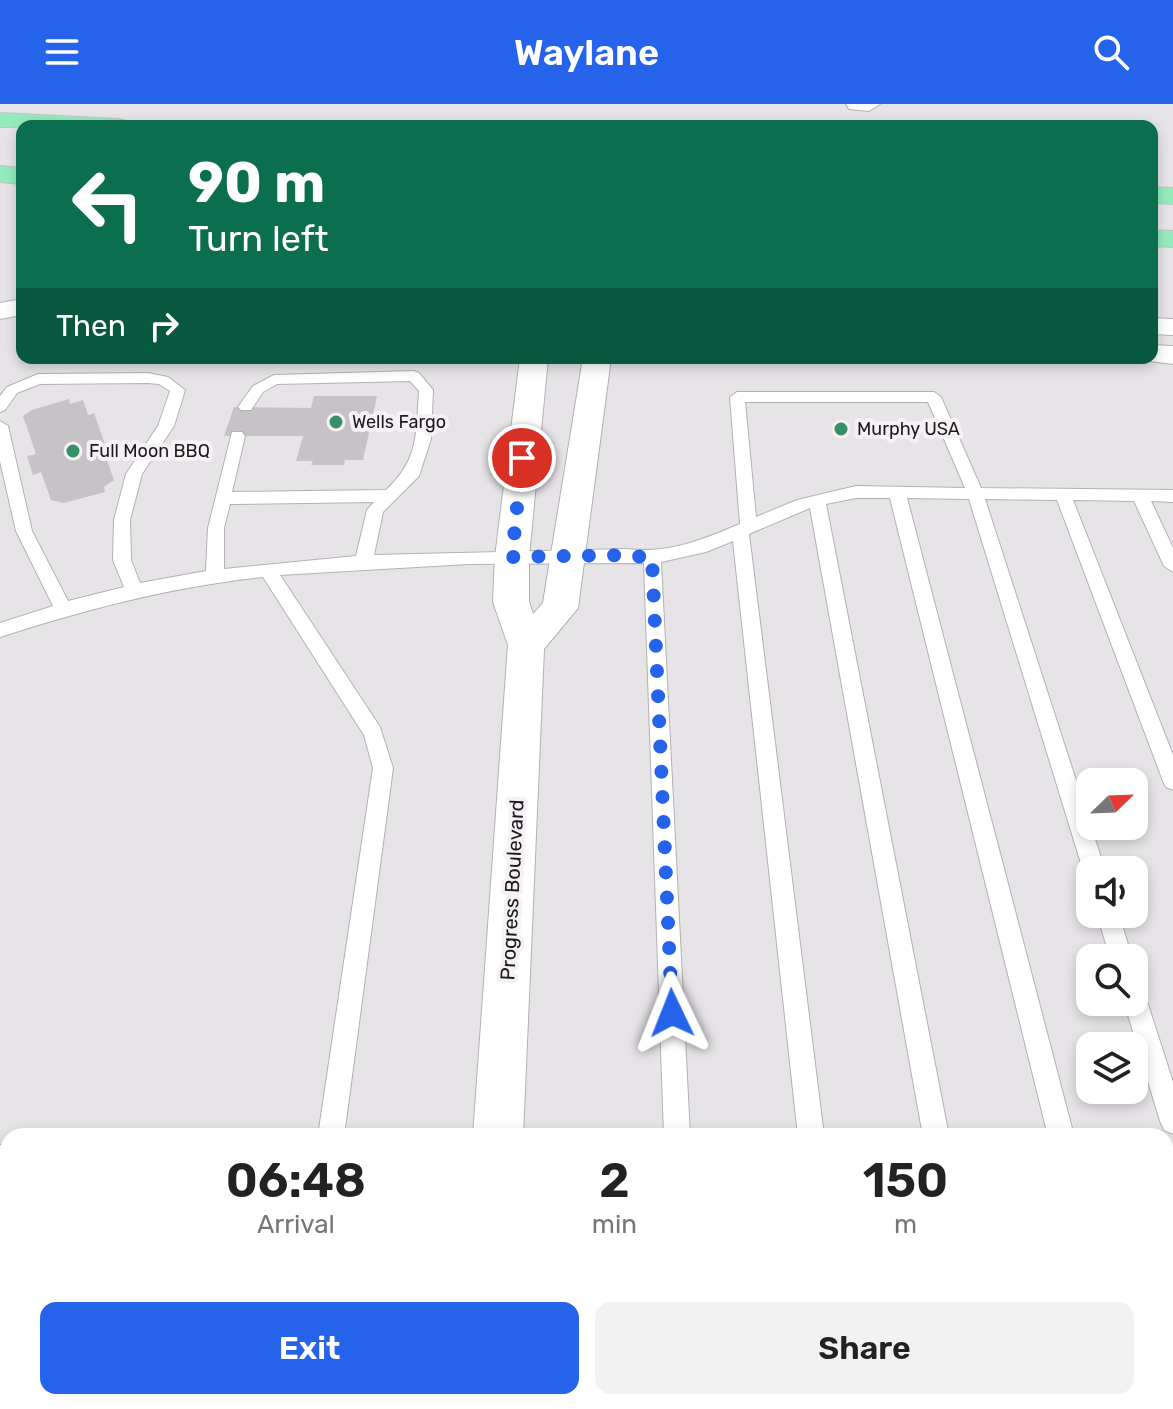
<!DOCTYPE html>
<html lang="en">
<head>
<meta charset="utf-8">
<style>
  body { margin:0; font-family:Rubik,sans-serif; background:#f2f2f2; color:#222; height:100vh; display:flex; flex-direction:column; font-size:30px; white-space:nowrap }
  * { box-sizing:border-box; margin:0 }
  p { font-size:26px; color:#767676 }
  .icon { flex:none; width:44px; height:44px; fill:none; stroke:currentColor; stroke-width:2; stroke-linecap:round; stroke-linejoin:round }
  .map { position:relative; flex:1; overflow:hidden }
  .drawer { position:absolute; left:0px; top:1024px; width:1174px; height:282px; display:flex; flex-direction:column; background:#fff; border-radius:24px 24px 0 0; box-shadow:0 4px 12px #0003 }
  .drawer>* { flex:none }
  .hud { position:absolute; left:16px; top:16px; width:1142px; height:244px; border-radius:16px; box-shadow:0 4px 12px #0003; background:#0b6e4f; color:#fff; overflow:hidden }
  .needle { width:52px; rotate:67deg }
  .buttons { position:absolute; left:1076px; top:664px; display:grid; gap:16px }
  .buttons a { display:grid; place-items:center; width:72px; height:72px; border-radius:16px; background:#fff; box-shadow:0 4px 12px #0003; font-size:40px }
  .pin { position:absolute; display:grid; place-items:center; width:68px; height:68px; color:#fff; margin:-34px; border:4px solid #fff; border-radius:50%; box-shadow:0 2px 8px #0007 }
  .me { position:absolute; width:88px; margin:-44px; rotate:358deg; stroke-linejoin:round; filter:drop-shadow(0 0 6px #0008) }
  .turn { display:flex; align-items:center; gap:28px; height:168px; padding:0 40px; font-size:36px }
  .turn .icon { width:104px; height:104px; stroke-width:2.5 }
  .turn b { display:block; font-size:56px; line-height:68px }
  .then { display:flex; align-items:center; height:76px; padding:0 40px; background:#0003; gap:16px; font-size:30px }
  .eta { display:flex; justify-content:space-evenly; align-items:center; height:136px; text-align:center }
  .eta b { font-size:48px; font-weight:600; line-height:56px }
  .primary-button { display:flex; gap:16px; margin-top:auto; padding:16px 40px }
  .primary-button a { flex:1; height:92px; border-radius:16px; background:#2563eb; color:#fff; font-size:32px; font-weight:600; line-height:92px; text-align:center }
  .primary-button a+a { background:#f2f2f2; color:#222 }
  header { display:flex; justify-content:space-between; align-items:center; height:104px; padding:0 40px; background:#2563eb; color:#fff; font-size:36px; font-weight:600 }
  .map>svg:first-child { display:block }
</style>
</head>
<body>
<header><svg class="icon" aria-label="menu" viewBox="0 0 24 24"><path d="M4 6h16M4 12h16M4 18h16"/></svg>Waylane<svg class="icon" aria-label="search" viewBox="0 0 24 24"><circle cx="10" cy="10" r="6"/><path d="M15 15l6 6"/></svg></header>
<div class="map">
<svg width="1173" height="1305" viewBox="0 0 1173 1305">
  <rect width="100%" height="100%" fill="#e7e4e8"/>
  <g fill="#c6c3c7">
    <path d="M314 292H377L363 356H345L344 361H311L313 357H296L303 332H224L234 303 311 304Z"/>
    <path d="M69 295 70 300 83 296 88 311 94 309 105 340 114 337 117 345 104 348 114 376 104 383 105 388 64 399 51 396 41 368 33 371 27 352 36 350 23 312 32 306Z"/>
    <path d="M0 1147H8V1298H265L264 1305H0Z"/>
    <path d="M867 1298H972L973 1305H868Z"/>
  </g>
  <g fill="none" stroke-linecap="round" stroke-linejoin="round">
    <defs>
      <g id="service">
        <path d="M414 267 419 269 433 286 431 335 419 372 383 408 374 451 626 445C668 450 702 436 740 420L730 293 737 288H934L941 293 981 384 1173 386V398L1151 397 1173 444V468L1164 462 1134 397 1073 396 1173 651V686L1166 683 1163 677 1057 396 985 395 1105 766H1090V774L1083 766 969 395 907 394 1074 1032H1048L890 394H856L826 400 949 1032H923L810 404 749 430 824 1032H798L733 437 706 448 661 458 690 1032H664L644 459 468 460 280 471 380 623 393 664 344 1032H318L373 664 364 631 263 473C171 483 87 505 0 533V519L53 502 16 427 0 357V317L8 322 32 427 68 497 124 483 113 456 114 416 126 370 158 322 170 287 159 280 148 279 40 280 17 289 5 306 0 308V292L7 283 38 270 148 269 168 273 185 286 174 322 142 370 130 416 131 456 140 479 206 467 208 424 232 328H242L245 332 232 388 386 386C419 356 416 329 419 287L410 277 277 280 263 288 251 306H241L238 303 253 282 274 271ZM745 298H928L965 384 856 382 797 396 756 413ZM374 398 367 406 356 452 224 465V424L230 400Z"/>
        <path d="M1097 810H1119L1132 854H1110Z"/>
        <path d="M1134 883 1142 886 1146 894 1173 978V1030L1164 1026 1160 1017 1124 898H1134Z"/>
        <path d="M0 1041 8 1042V1068L0 1067Z"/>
        <rect x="1166" y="1068" width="7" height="26"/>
        <path d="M676 1298H706L707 1305H677Z"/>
      </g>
      <g id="minor">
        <path d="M846 0H880L869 7 849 5Z"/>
        <path d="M22 195V211L0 215V199Z"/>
        <path d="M1152 214 1173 215V231L1152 230Z"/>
        <path d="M1152 241 1173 242V260L1142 256 1140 254H1152Z"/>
        <path d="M520 254H548L529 453V498L533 510 543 499 583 254H611L578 504 544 545 523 1032H473L508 541 493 498 495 453Z"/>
        <path d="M451 1298H509L508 1305H450Z"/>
      </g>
      <g id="motorway">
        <path d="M0 9 118 15 127 17 130 22 0 23Z"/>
        <path d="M0 62 22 64V80L0 78Z"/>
        <path d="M1152 83 1173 84V100L1152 99Z"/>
        <path d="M1152 126 1173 127V143L1152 142Z"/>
      </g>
    </defs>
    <use href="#service" stroke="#b4b1b5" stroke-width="2"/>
    <use href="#minor" stroke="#b4b1b5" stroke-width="2"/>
    <use href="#motorway" stroke="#c4c3c4" stroke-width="2"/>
    <use href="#service" fill="#fff" fill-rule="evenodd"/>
    <use href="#minor" fill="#fff" fill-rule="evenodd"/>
    <use href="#motorway" fill="#96ebbd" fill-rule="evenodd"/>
  </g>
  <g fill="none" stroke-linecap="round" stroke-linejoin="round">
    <path stroke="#2563eb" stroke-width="14" stroke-dasharray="0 25.2" d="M522 354 512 453 626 451 652 454 672 909"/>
  </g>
  <g fill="#379066" stroke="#f5f1f5" stroke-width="3">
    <circle cx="336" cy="318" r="8"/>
    <circle cx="841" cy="325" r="8"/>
    <circle cx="73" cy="347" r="8"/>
  </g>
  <g text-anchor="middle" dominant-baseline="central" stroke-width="8" stroke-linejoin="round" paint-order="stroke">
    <g font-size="18" fill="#1b1a1c" stroke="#f5f1f5" text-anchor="start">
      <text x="352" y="318">Wells Fargo</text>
      <text x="857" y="325">Murphy USA</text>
      <text x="89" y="347">Full Moon BBQ</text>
    </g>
    <g font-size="20" fill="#1b1a1c" stroke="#f5f1f5">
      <text transform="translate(512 786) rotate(-87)">Progress Boulevard</text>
    </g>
  </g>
</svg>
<div class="buttons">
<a><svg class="needle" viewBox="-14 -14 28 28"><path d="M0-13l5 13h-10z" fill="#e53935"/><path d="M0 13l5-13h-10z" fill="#767676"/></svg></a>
<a><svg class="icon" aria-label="sound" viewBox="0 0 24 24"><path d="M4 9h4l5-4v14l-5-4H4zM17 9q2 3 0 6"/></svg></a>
<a><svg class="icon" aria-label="search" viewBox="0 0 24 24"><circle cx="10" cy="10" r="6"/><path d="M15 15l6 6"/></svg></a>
<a><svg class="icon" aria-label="layers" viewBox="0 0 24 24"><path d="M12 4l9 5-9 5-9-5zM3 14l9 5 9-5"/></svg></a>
</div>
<div class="pin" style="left:522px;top:354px;background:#d93025"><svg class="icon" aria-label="arrive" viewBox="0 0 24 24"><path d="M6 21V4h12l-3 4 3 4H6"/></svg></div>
<svg class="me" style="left:672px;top:909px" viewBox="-20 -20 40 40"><path d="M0-17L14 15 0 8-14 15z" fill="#2563eb" stroke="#fff" stroke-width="4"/></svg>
<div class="hud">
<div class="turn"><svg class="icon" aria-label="left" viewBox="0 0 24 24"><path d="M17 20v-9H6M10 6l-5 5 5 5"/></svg><div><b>90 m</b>Turn left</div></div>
<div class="then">Then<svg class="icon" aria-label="right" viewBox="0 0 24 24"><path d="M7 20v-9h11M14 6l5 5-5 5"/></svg></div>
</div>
<section class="drawer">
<div class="eta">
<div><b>06:48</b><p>Arrival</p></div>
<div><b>2</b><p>min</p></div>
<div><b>150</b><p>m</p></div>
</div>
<div class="primary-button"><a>Exit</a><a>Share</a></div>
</section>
</div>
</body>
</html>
